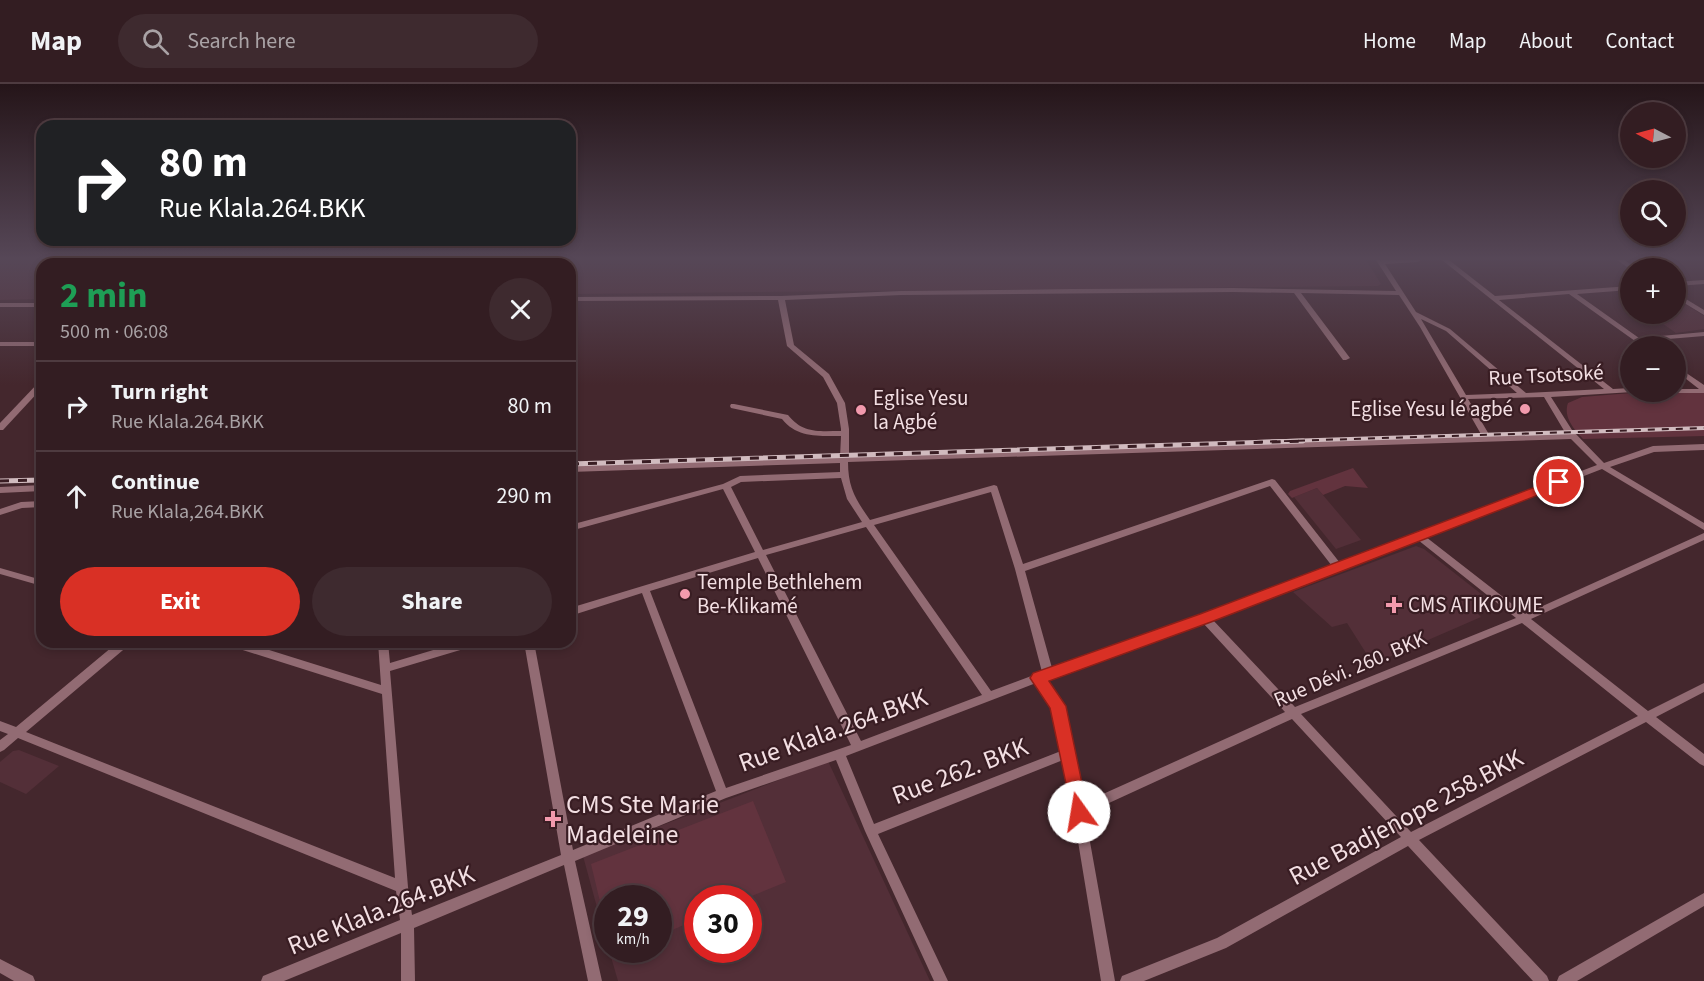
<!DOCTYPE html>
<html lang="en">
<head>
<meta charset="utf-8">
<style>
  body { margin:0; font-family:"Source Sans 3",sans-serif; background:#3e2a2f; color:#f1f3f6; height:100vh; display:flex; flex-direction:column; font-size:22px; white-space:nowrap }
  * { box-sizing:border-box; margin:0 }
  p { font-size:20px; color:#a9a2a5 }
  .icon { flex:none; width:33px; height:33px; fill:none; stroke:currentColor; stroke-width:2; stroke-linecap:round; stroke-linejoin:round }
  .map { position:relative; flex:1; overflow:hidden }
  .side { position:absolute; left:36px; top:174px; width:540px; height:390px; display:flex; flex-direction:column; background:#331d22; border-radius:18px; box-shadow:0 3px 9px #0003,0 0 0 2px #4e3b40 }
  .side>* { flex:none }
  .top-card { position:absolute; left:36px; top:36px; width:540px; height:126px; border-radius:18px; box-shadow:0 3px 9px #0003,0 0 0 2px #4e3b40; background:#202124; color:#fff; overflow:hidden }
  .needle { width:39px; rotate:276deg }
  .controls { position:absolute; left:1620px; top:18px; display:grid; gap:12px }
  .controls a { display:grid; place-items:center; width:66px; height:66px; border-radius:50%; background:#331d22; box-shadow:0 3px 9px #0003,0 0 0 2px #4e3b40; font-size:30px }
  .speed { position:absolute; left:594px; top:801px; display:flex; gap:12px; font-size:30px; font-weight:700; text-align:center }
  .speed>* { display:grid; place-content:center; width:78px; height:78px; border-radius:50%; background:#331d22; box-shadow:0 3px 9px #0003,0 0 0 2px #4e3b40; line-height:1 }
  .speed small { font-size:15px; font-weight:400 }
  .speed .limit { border:9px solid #d22; background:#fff; color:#111 }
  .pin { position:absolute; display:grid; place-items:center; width:51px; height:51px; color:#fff; margin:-26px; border:3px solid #fff; border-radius:50%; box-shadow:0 2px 6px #0007 }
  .me { position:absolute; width:66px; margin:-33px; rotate:347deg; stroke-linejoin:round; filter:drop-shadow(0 0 4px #0008) }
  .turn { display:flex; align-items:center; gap:21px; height:126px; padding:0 24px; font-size:27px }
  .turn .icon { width:78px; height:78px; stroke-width:2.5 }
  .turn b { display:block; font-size:42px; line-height:51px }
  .round { display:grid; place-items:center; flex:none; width:63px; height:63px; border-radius:32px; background:#3e2a2f }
  .headline { display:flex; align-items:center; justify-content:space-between; height:102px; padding:0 24px }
  h1 { font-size:36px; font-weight:700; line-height:45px; color:#1e9e55 }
  .button { display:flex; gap:12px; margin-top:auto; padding:12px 24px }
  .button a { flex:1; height:69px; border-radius:36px; background:#d93025; color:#fff; font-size:24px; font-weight:700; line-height:69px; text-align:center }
  .button a+a { background:#3e2a2f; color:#f1f3f6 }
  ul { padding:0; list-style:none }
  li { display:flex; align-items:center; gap:18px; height:90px; padding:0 24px; border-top:2px solid #4e3b40 }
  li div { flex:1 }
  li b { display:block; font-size:22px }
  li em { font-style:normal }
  header { display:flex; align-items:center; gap:36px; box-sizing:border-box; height:84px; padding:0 30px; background:#331d22; border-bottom:2px solid #4e3b40 }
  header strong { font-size:28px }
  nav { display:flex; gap:33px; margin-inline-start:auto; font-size:21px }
  .search { width:420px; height:54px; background:#3e2a2f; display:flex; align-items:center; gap:15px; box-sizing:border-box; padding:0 21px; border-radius:33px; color:#a9a2a5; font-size:22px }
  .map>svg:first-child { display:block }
</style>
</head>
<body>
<header>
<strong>Map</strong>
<div class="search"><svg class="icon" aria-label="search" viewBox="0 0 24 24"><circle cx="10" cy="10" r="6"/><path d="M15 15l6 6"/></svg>Search here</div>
<nav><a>Home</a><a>Map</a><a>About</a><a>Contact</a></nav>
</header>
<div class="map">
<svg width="1704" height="897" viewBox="0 0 1704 897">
  <rect width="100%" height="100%" fill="#44272d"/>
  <g fill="#532f38" fill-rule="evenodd">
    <path d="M0 176H1366L1381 200 1378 202 570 210V180H42V215L0 216Z"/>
    <path d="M1676 214 1704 232V245L1676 249 1649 230H1676Z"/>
    <path d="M1317 404 1361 456 1336 465 1294 413Z"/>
    <path d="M1416 462 1424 465 1490 517 1473 525 1481 533 1373 580 1347 539 1332 543 1293 508Z"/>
    <path d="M19 666 59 682 26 710 0 698V678L13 667Z"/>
    <path d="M828 677 930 897H618L609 866H658V814H608L607 860 583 772ZM698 814H748V866H698Z"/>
  </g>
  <g fill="#62333e">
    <path d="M1631 309H1704V352L1583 355C1574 345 1563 333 1568 319L1582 313Z"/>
    <path d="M1353 384 1368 404 1345 402 1323 411 1317 404 1292 414 1288 410 1290 407Z"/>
    <path d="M753 717 786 798 747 814H698L697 835 659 852 658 814H608L607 847 591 780Z"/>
  </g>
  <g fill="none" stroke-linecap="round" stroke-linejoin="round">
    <g fill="#926b73" fill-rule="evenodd">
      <path d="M1376 176H1421L1418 178 1385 180 1416 228 1450 245 1526 309 1604 305 1442 176H1449L1495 212 1630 202V206L1577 210 1639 254 1704 248V252L1644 257 1650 262H1642L1569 210 1499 216 1613 305 1630 304V308H1633L1551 313 1572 346 1604 379 1653 362 1704 360V366L1654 368 1610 383 1704 439V446L1602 385 1426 453 1525 530 1704 449V456L1531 535 1648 627 1704 599V608L1656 633 1704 670V682L1700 680 1646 638 1419 756 1547 892 1549 897H1533L1408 762 1226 864 1144 897H1120L1122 892 1217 854 1401 753 1292 635 1085 730 1115 897H1101L1073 727 1063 676 878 750 948 897H934L865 747 836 676 726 714 575 777 602 897H588L564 781 414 844 415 897H401V849L284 897H261L263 892 400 836 396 807 18 654 4 666 0 668V656L8 650 0 647V637L16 643 118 558H130L129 561 26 648 395 794 382 610 227 561 226 558H244L381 601 378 558H388L390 579 460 558H478L477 561 390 587 408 803 412 831 561 771 524 558H534L573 766 716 707 642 509 570 532V524L755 468 723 405 570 447V441L723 400 740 392 840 388V379L570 388V382L840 373 841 352C819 352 797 354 782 335L731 324 730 322 731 320H734L788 331C803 350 819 347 841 347V345L837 319 823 293 787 262 778 216 570 217V213L781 212 901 207 1073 205 1233 204 1396 207ZM1233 208 1294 209 1343 276H1346L1350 274 1301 209 1399 211 1420 243 1482 352 849 373V345L845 319 829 290 794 261 785 216 901 211ZM1421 235 1446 247 1517 309 1466 311ZM1544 313 1566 350 1490 352 1468 315ZM1571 355 1597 381 1340 479 1275 396 1272 395 1023 480 997 402 994 401 870 436C856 416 848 404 848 378ZM841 394 847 415 862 438 763 466 731 403 741 398ZM1270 402 1332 482 1202 531 1052 584 1025 487ZM991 408 1015 485 1042 588 991 607 874 441ZM866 443 982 611 861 657 766 471ZM1418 456 1516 534 1295 623 1212 535ZM758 474 851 661 726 704 650 507ZM1203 539 1285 628 1083 719 1063 622 1045 596ZM1522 539 1638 632 1411 748 1301 630ZM1036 599 1053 623 1061 667 874 740 846 672Z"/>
      <path d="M1617 176H1624L1637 184 1630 185Z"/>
      <path d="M1704 196V200L1676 202V198Z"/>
      <path d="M1676 209 1704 226V231L1676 214Z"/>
      <rect x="0" y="219" width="42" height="4"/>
      <rect x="0" y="258" width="42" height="4"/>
      <path d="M1676 282 1704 301V309H1673V308H1676V305H1699L1676 287Z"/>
      <path d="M39 298H42V304L3 346H0V339Z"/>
      <path d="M42 401V407L0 409V403Z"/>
      <path d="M42 417V423L22 424 0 431V425L21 418Z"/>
      <path d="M0 484 42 496V502L0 490Z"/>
      <path d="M1704 809V822L1577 897H1557L1559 892Z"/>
      <path d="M0 875 33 892 35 897H14L0 889Z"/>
    </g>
    <defs>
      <path id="rail-far1" d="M1256 358 1704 344"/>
      <g id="rail">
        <path d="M570 380 1303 357"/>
        <path d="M0 397 42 396"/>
      </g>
    </defs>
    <use href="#rail-far1" stroke="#d1bbbf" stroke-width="4"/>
    <use href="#rail" stroke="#d1bbbf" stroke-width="5"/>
    <use href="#rail-far1" stroke="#391d23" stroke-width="2" stroke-dasharray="7" stroke-linecap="butt"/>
    <use href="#rail" stroke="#391d23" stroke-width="3" stroke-dasharray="9" stroke-linecap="butt"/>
  </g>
  <linearGradient id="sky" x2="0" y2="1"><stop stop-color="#251519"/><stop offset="0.58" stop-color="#564757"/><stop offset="1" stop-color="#564757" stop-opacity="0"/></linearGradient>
  <rect width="1704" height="301" fill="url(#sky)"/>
  <path fill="#d93025" stroke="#8d1f18" stroke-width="1.5" d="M1559 394 1566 398 1564 401 1211 538 1049 597 1066 622 1088 728 1085 733 1079 736 1073 733 1050 624 1030 594 1033 589 1200 530Z"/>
  <g fill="#f29aad" stroke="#391d23" stroke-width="2">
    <circle cx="1525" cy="325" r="6"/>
    <circle cx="861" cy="326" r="6"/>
    <circle cx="685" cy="510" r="6"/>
    <path d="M1391 512h6v6h6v6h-6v6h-6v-6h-6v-6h6z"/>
    <path d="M550 726h6v6h6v6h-6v6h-6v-6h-6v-6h6z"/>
  </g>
  <g text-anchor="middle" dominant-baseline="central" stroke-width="4.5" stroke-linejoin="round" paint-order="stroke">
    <g font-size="21" fill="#f3dfe3" stroke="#391d23">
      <text transform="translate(1546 291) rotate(-3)">Rue Tsotsoké</text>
      <text transform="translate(1350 585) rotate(-23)">Rue Dévi. 260. BKK</text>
    </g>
    <g font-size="21" fill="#f3dfe3" stroke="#391d23" text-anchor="start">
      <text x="873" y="314">Eglise Yesu<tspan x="873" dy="24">la Agbé</tspan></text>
      <text x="1513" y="325" text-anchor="end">Eglise Yesu lé agbé</text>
      <text x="697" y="498">Temple Bethlehem<tspan x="697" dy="24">Be-Klikamé</tspan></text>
      <text x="1408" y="521">CMS ATIKOUME</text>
    </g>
    <g font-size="26" fill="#f3dfe3" stroke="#391d23">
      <text transform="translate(833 646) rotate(-20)">Rue Klala.264.BKK</text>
      <text transform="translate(960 687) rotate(-21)">Rue 262. BKK</text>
      <text transform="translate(1406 733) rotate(-28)">Rue Badjenope 258.BKK</text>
      <text transform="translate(381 826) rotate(-22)">Rue Klala.264.BKK</text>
    </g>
    <g font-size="26" fill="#f3dfe3" stroke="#391d23" text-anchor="start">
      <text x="566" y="720">CMS Ste Marie<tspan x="566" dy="30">Madeleine</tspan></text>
    </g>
  </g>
</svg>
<div class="controls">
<a><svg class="needle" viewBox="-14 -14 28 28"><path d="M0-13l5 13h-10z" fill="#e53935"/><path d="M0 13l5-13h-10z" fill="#a9a2a5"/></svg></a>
<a><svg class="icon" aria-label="search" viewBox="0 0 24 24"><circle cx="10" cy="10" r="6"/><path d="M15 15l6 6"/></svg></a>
<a>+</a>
<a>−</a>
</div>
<div class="speed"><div>29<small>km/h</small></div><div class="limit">30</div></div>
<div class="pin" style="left:1559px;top:398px;background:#d93025"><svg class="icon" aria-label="arrive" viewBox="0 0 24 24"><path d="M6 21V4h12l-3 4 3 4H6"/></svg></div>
<svg class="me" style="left:1079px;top:728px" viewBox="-20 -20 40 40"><circle r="19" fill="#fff"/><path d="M0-13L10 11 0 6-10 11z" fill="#d93025"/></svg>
<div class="top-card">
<div class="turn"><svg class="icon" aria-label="right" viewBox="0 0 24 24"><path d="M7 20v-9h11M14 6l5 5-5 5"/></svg><div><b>80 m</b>Rue Klala.264.BKK</div></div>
</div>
<section class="side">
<div class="headline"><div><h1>2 min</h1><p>500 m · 06:08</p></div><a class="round"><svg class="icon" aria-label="close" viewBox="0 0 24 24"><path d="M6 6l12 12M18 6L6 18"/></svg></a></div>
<ul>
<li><svg class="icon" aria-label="right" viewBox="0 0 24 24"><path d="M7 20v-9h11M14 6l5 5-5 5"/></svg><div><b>Turn right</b><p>Rue Klala.264.BKK</p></div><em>80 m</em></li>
<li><svg class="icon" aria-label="ahead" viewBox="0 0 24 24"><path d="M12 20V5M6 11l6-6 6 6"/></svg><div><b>Continue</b><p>Rue Klala,264.BKK</p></div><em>290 m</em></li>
</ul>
<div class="button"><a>Exit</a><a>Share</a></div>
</section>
</div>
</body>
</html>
